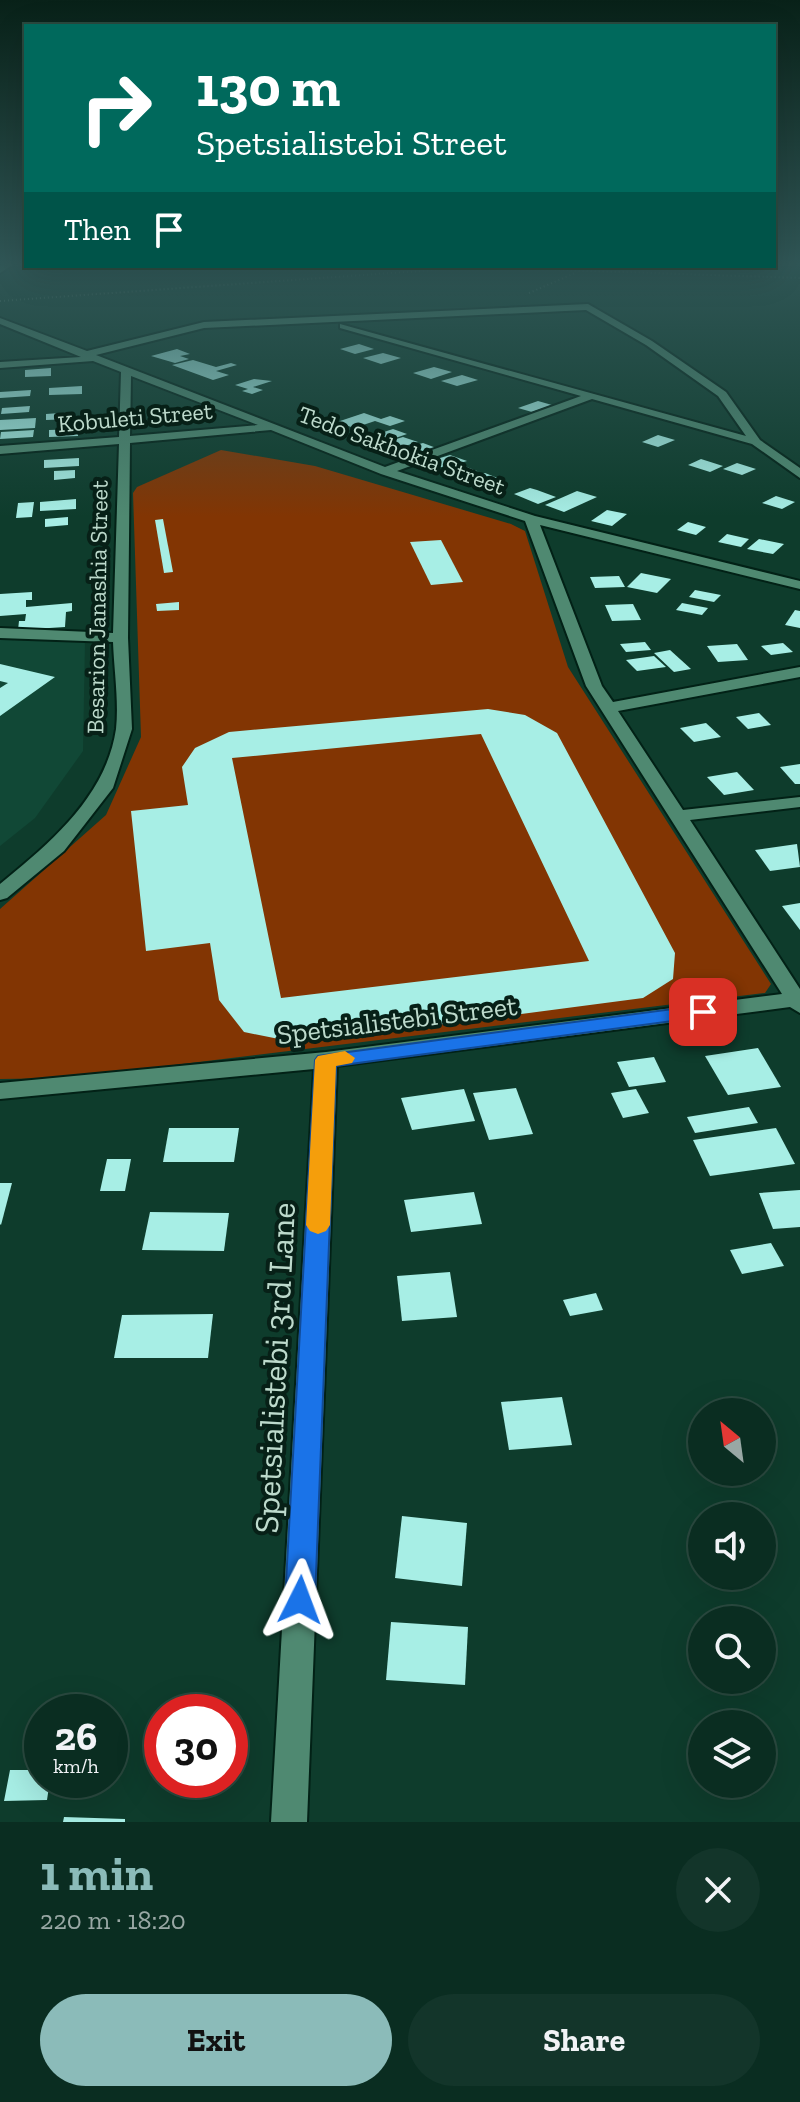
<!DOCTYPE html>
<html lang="en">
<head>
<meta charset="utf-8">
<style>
  body { margin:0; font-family:"Zilla Slab",serif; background:#13352a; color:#f1f3f6; height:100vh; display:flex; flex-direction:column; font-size:30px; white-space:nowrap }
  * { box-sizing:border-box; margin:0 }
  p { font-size:26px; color:#99a8a5 }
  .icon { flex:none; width:44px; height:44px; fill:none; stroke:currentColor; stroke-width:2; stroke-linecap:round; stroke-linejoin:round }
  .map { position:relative; height:1822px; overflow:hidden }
  .sheet { display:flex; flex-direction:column; background:#0a2d21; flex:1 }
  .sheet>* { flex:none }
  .banner { position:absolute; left:24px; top:24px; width:752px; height:244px; border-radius:0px; box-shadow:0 8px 32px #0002,0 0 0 2px #2a493f; background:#00695c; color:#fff; overflow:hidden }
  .needle { width:52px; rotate:331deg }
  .controls { position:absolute; left:688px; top:1398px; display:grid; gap:16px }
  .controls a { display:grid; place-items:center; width:88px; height:88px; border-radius:50%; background:#0a2d21; box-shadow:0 8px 32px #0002,0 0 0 2px #2a493f; font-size:40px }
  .speed { position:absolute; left:24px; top:1694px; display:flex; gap:16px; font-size:40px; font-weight:700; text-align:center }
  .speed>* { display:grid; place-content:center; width:104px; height:104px; border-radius:50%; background:#0a2d21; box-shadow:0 8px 32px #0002,0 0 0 2px #2a493f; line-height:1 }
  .speed small { font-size:20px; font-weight:400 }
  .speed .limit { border:12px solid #d22; background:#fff; color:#111 }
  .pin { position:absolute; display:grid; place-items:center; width:68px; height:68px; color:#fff; margin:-34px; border-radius:16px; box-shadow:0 4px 12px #0006 }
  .me { position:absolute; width:88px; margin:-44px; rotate:3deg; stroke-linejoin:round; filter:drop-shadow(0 0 6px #0008) }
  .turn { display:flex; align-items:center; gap:28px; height:168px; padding:0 40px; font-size:36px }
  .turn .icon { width:104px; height:104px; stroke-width:2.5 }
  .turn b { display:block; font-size:56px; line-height:68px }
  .then { display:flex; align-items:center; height:76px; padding:0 40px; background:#0003; gap:16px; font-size:30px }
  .round { display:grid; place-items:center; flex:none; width:84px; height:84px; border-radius:42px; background:#13352a }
  .overview { display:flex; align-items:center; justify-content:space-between; height:136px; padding:0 40px }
  h1 { font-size:48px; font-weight:800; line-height:60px; color:#8bbbb9 }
  .action { display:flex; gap:16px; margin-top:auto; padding:16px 40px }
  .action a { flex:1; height:92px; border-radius:48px; background:#8bbbb9; color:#111; font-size:32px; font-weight:800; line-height:92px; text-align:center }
  .action a+a { background:#13352a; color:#f1f3f6 }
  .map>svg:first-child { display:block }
</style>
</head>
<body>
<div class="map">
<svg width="800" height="1822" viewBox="0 0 800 1822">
  <rect width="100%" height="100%" fill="#0e3c2c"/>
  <path fill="#114836" d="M0 636 85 641 83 751 35 818 0 846Z"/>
  <path fill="#823503" d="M221 450 315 466 511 524 525 531 568 667 771 984 765 993 67 1078 0 1079V909L106 815 141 737 133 493 137 487Z"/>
  <g fill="#a7eee5" fill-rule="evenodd">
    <path d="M359 344 374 349 355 354 340 349Z"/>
    <path d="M177 349 190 354 180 356 189 359 175 363 151 356Z"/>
    <path d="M383 353 401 358 381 364 363 358Z"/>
    <path d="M193 360 216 367 231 363 237 365 216 371 229 375 213 380 172 365Z"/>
    <path d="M434 367 452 372 431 379 413 373Z"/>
    <path d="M51 368V376L25 377V370Z"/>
    <path d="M462 375 478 380 457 386 441 381Z"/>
    <path d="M254 379 272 381 253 387 263 390 252 394 242 391 248 389 235 385Z"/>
    <path d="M82 386V394L49 395V388Z"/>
    <path d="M31 390 30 396 0 398V392Z"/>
    <path d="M538 401 552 405 532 412 518 408Z"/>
    <path d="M30 406 29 412 1 414 2 408Z"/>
    <path d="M74 412V419L46 420V414Z"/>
    <path d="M364 413 381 419 390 416 405 421 390 426 375 421 354 428 337 422Z"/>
    <path d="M36 418 35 428 0 430V420Z"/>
    <path d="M78 429V436L49 437V430Z"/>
    <path d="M393 429 407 434 378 444 363 439Z"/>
    <path d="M34 430 33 437 0 439 1 432Z"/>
    <path d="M658 435 675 440 658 447 642 442Z"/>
    <path d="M403 437 418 442 395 449 380 444Z"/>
    <path d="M423 443 439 449 413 457 397 450Z"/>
    <path d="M450 455 467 461 444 468 427 462Z"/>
    <path d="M79 458V466L44 468V460Z"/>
    <path d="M701 459 723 466 710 472 688 465Z"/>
    <path d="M737 463 756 469 742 475 723 469Z"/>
    <path d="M464 466 477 471 456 478 443 472Z"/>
    <path d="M75 470V478L54 480V471Z"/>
    <path d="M485 473 500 479 483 485 468 480Z"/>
    <path d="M530 488 537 490 556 497 538 504 514 494Z"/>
    <path d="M577 491 597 497 564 512 545 505Z"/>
    <path d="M776 496 795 502 782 509 762 503Z"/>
    <path d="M76 499V509L40 511V502Z"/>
    <path d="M34 502 32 517 16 518 18 503Z"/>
    <path d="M607 510 627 514 612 526 591 521Z"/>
    <path d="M68 517V525L45 527V519Z"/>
    <path d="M163 519 173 572 164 573 155 520Z"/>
    <path d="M688 522 706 527 696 535 677 530Z"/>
    <path d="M727 534 749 539 741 547 718 542Z"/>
    <path d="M759 539 784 544 773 554 747 549Z"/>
    <path d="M441 540 463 582 431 585 410 542Z"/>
    <path d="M641 573 671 579 657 593 627 587Z"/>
    <path d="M619 576 625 587 595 588 590 577Z"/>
    <path d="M695 590 721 595 714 602 689 597Z"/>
    <path d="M32 592V600H26V607L72 603V611L66 612 65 627 18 630 19 621H25L26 614 0 616V594Z"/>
    <path d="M179 602V610L157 611 156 604Z"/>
    <path d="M682 603 708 608 702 615 676 610Z"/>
    <path d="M633 604 641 620 612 621 605 605Z"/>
    <path d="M795 610 800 611V628L785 625Z"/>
    <path d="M645 642 651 650 626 652 620 644Z"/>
    <path d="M783 643 793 652 771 655 761 646Z"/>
    <path d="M737 644 748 660 718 662 707 646Z"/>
    <path d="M670 650 691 669 674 672 654 653Z"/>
    <path d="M654 656 666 667 637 671 626 660Z"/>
    <path d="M0 664 55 677 0 716V688L8 683 0 681Z"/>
    <path d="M488 709 525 715 557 733 675 953 673 979 643 998 299 1043 244 1032 219 1000 210 943 146 951 131 811 188 805 182 767 195 748 229 732ZM481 734 589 961 281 998 232 758Z"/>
    <path d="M759 713 771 725 748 729 736 717Z"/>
    <path d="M706 723 721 737 694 742 680 728Z"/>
    <path d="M800 764V784H795L780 767Z"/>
    <path d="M737 772 754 790 724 795 707 777Z"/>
    <path d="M797 844 800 867 770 871 755 850Z"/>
    <path d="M800 903V930L782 906Z"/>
    <path d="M758 1048 781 1087 728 1095 705 1056Z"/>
    <path d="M654 1057 666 1082 629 1087 617 1062Z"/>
    <path d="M516 1088 533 1134 489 1140 473 1093Z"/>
    <path d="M464 1089 475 1121 412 1130 401 1098Z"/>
    <path d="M636 1089 649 1113 623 1118 611 1093Z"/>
    <path d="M749 1107 758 1123 695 1133 687 1117Z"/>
    <path d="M169 1128H239L234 1162H163Z"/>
    <path d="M776 1128 795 1164 710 1176 693 1140Z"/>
    <path d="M107 1159H131L125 1191H100Z"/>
    <path d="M0 1183H12L1 1225 0 1224Z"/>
    <path d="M800 1190V1227L773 1229 759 1193Z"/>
    <path d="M474 1192 482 1224 411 1232 404 1200Z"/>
    <path d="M150 1212 229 1213 224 1251 142 1250Z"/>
    <path d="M771 1243 784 1266 742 1274 730 1250Z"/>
    <path d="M450 1272 457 1317 402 1321 397 1276Z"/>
    <path d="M596 1293 603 1310 570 1316 563 1300Z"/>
    <path d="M213 1314 208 1358H114L122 1315Z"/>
    <path d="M562 1397 572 1445 509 1450 501 1402Z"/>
    <path d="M402 1516 467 1523 462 1586 395 1578Z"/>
    <path d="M391 1622 468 1627 465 1685 386 1680Z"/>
    <path d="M10 1770H42V1780H50L47 1800 4 1801Z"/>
    <path d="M64 1817 125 1819V1822H63Z"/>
  </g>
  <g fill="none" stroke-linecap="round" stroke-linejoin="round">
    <defs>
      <g id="minor">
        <path d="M7 262H17L0 273V266Z"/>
        <path d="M588 304 652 341 726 392 760 440 800 468V478L752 444 592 399 397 471 535 516 800 581V589L540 525 602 686 613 702 800 667V677L618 711 683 810 800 797V807L690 820 800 989V1013L790 1007 337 1066 307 1822H271L314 1069 0 1099V1083L326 1052 782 994 586 686 525 521 381 474 271 430 130 443 128 638 132 729 113 788 64 851 7 898 0 900V884C49 844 106 797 116 729 119 702 114 670 113 642L0 638V628L113 633 119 444 0 454V446L119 437 121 372 93 361 0 368V362L81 357 0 324V318L87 351 204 322ZM586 310 646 345 718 396 746 436 340 324V328L581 396 385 467 96 355 204 328ZM131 376 258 425 130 436Z"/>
      </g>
    </defs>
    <use href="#minor" stroke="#022116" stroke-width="4"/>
    <g stroke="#597f70" stroke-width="2" stroke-dasharray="1 3" stroke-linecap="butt">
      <path d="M529 293 575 273"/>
      <path d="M0 301 475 267 800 278"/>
    </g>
    <use href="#minor" fill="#4f8971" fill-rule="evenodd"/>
  </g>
  <linearGradient id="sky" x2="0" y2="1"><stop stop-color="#082118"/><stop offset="0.51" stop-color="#305656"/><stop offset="1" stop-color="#305656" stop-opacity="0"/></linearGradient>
  <rect width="800" height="517" fill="url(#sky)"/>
  <path fill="#1a73e8" stroke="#114b97" stroke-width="2" d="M703 1005 710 1007 713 1012 710 1016 336 1066 315 1600 310 1610 300 1614 290 1610 285 1600 315 1060 318 1056Z"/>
  <path fill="#f59e0b" d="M345 1051 355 1058 352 1063 336 1066 330 1225 326 1231 318 1234 310 1231 306 1225 315 1060 318 1056Z"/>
  <g text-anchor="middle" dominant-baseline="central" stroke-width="8" stroke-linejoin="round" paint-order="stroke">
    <g font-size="24" fill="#bddacc" stroke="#072017">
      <text transform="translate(135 417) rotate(-5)">Kobuleti Street</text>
      <text transform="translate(402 450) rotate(20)">Tedo Sakhokia Street</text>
      <text transform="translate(97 607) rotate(-89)">Besarion Janashia Street</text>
    </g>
    <g font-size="28" fill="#bddacc" stroke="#072017">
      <text transform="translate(397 1020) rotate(-7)">Spetsialistebi Street</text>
    </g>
    <g font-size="34" fill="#bddacc" stroke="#072017">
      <text transform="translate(275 1368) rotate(-87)">Spetsialistebi 3rd Lane</text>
    </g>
  </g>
</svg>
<div class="controls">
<a><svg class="needle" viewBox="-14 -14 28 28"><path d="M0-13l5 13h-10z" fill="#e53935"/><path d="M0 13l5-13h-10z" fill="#99a8a5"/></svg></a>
<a><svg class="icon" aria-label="sound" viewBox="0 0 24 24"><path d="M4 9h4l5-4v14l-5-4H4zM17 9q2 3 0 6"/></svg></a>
<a><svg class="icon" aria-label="search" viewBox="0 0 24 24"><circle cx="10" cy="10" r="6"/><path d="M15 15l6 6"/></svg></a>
<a><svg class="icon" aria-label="layers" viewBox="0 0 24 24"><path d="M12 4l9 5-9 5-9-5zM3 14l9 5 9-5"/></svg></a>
</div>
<div class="speed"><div>26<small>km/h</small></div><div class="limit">30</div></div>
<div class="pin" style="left:703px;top:1012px;background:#d93025"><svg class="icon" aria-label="arrive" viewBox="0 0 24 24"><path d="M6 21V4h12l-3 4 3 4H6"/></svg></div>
<svg class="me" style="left:300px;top:1600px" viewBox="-20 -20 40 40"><path d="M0-17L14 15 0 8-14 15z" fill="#1a73e8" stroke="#fff" stroke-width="4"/></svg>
<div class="banner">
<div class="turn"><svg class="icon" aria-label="right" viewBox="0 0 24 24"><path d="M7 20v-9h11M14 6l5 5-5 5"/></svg><div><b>130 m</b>Spetsialistebi Street</div></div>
<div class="then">Then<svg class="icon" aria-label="arrive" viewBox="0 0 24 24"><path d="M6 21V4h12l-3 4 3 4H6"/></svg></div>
</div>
</div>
<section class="sheet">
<div class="overview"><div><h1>1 min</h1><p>220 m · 18:20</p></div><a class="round"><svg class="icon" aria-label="close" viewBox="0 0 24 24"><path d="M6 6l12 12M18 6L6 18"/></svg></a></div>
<div class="action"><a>Exit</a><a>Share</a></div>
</section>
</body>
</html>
